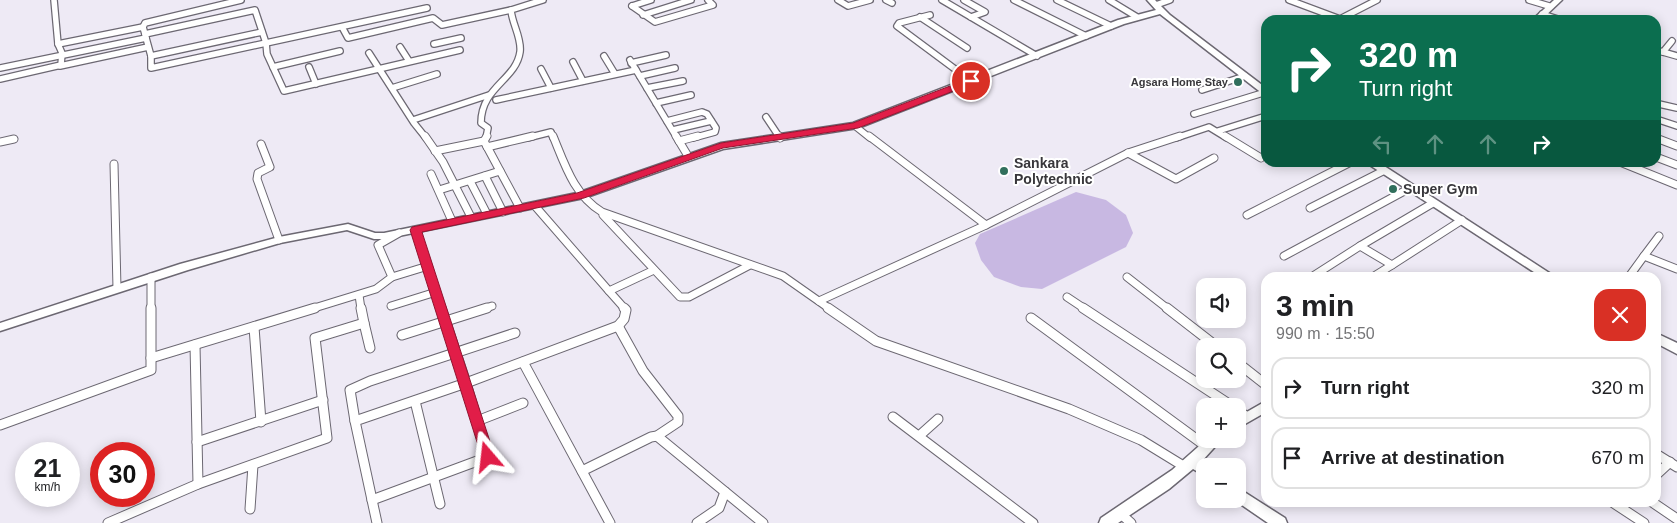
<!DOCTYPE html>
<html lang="en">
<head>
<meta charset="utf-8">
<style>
  body { margin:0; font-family:Arial,sans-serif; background:#f2f2f2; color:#202124; height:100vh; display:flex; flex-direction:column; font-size:19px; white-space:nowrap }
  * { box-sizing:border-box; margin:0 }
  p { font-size:16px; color:#757577 }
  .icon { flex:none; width:28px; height:28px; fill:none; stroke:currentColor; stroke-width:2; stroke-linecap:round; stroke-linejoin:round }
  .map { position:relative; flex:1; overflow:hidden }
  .drawer { position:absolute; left:1261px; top:272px; width:400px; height:235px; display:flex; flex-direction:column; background:#fff; border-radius:15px; box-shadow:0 2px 12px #0003 }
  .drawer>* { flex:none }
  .top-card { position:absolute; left:1261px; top:15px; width:400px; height:152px; border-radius:15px; box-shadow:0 2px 12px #0003; background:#0b6e4f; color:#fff; overflow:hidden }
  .buttons { position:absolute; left:1196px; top:278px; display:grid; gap:10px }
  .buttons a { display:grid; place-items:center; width:50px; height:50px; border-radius:10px; background:#fff; box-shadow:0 2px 12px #0003; font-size:25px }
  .speed { position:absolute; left:15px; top:442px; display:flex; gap:10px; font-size:25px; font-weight:700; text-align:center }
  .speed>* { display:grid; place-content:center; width:65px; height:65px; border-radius:50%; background:#fff; box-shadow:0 2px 12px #0003; line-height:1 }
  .speed small { font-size:12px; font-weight:400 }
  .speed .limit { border:8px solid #d22; background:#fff; color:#111 }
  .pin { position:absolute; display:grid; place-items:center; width:42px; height:42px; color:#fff; margin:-21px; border:2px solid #fff; border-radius:50%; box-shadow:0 1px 5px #0007 }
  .me { position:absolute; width:55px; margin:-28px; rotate:343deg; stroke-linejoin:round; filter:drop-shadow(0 0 4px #0008) }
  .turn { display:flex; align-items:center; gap:18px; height:105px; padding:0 15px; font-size:22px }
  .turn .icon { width:65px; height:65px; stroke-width:2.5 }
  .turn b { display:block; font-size:35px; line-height:42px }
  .lanes { display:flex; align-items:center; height:48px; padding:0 15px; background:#0003; justify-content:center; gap:25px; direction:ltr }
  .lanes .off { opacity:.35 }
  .round { display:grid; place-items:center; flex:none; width:52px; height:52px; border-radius:15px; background:#f2f2f2 }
  .overview { display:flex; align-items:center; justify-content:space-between; height:85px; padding:0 15px }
  h1 { font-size:30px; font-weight:600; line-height:38px }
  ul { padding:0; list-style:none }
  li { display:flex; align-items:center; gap:15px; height:62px; margin:0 10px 8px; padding:0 5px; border:2px solid #e0e0e0; border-radius:15px }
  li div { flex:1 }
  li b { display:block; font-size:19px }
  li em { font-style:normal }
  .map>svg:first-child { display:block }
</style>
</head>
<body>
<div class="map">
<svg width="1677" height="523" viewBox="0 0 1677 523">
  <rect width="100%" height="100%" fill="#eeeaf5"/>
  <path fill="#c8b8e2" d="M1076 192 1106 200 1126 215 1133 233 1126 247 1042 289 1021 287 994 277 981 260 975 243 980 234Z"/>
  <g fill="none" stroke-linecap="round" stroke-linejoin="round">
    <defs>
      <g id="street-far2">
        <path d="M241 0 145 23 143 27 151 56V68L427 8"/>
        <path d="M838 0 848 6 870 0"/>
        <path d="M886 0 892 3"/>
        <path d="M942 0 1037 56"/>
        <path d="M964 0 985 12 971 17"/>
        <path d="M1014 0 1086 36"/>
        <path d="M1057 0 1111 26"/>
        <path d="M1109 0 1137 17"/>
        <path d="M1289 0 1340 19 1377 0"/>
        <path d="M1529 0 1549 6"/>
        <path d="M1156 5 1170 0"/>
        <path d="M632 6 655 22 713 5 708 0"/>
        <path d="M632 6 651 0"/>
        <path d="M1542 14 1561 20"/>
        <path d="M643 15 691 0"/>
        <path d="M930 15 899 23 897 26 971 81"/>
        <path d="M920 17 967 48"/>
        <path d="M342 27 348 38 433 18 442 25 511 10"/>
        <path d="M145 34 255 10 266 43 267 54 284 91 460 50"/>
        <path d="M58 44 143 27"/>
        <path d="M434 44 461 38"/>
        <path d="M400 47 409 61"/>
        <path d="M1656 50 1677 56"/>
        <path d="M1663 52 1672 41"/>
        <path d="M369 53 414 123 426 138"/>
        <path d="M151 56 262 32"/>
        <path d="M604 56 615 74"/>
        <path d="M630 60 677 138"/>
        <path d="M573 62 583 81"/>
        <path d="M631 63 666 55"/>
        <path d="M60 66 148 47"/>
        <path d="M273 67 340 51"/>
        <path d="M309 67 316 84"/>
        <path d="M0 68 146 38"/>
        <path d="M541 69 551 88"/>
        <path d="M640 76 675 68"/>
        <path d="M0 79 61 65 62 53 58 44 54 0"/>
        <path d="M392 88 437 74"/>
        <path d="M647 88 683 81"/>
        <path d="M1202 90 1245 76"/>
        <path d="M496 100 636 70"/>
        <path d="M656 103 691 95"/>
        <path d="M1656 106 1659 104 1677 108"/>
        <path d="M1194 114 1266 92"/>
        <path d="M766 117 780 138"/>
        <path d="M1656 119 1677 126"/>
        <path d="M413 120 489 95"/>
        <path d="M667 121 702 112 707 114 716 128 715 132 693 138"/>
        <path d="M855 126 870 138"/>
        <path d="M673 130 711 121"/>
        <path d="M1218 131 1266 116"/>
        <path d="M486 138 488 128 481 123C481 87 516 80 520 52 522 38 512 24 511 10L543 0"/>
        <path d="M527 138 551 132 553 138"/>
        <path d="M1176 138 1209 127 1227 138"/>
      </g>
      <g id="street-far1">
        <path d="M425 136 443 162 471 217"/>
        <path d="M487 136 484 141 520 208"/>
        <path d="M553 136C565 165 574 195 602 212L783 276 830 309"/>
        <path d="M676 136 688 156"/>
        <path d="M779 136 780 138"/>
        <path d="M869 136 986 225 1128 153 1180 136"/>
        <path d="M1225 136 1261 158"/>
        <path d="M1656 138 1677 146"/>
        <path d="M679 141 698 136"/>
        <path d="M0 142 14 139"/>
        <path d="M261 144 270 167 258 173 257 179 279 240"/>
        <path d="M487 147 533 136"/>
        <path d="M435 151 484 141"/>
        <path d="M1128 153 1176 179 1214 158"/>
        <path d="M1656 157 1677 165"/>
        <path d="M1620 162 1677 185"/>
        <path d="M114 164 117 288"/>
        <path d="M431 174 452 221"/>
        <path d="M485 176 503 212"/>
        <path d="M470 181 487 214"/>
        <path d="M439 190 500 171"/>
        <path d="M1433 203 1360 246 1392 265 1462 220"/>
        <path d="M535 206 609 291 654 270"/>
        <path d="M1310 208 1383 171"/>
        <path d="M603 215 680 297H689L750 265"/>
        <path d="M1247 215 1351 162"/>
        <path d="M416 230 442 309"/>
        <path d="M1659 236 1644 256 1677 269"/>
        <path d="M1284 256 1410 188"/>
        <path d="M151 277V309"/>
        <path d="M392 277 428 266"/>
        <path d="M1127 277 1168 309"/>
        <path d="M1310 278 1360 246"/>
        <path d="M1371 278 1392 265"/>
        <path d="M1628 278 1644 256"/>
        <path d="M609 291 625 309"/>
        <path d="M359 295 361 309"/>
        <path d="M1067 297 1085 309"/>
        <path d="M819 301 986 225"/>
        <path d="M391 306 436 292"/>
        <path d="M311 309 376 289 392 277 378 245 399 233"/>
        <path d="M483 309 492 306"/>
      </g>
      <g id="street">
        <path d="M441 308 466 383 618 326 624 319 626 310 624 308"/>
        <path d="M828 308 876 341 1069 409 1141 440 1185 467"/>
        <path d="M1083 308 1232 406"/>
        <path d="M1167 308 1216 346"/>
        <path d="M1031 318 1207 447"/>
        <path d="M364 323 370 348"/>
        <path d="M254 327 261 422"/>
        <path d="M402 335 487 308"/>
        <path d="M195 345 198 484"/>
        <path d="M151 358 315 308"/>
        <path d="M523 362 610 523"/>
        <path d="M1238 363 1266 385"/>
        <path d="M415 401 440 504"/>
        <path d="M1238 410 1247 417"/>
        <path d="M893 417 1033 523"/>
        <path d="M355 421 350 390 370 381 515 333"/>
        <path d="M477 421 523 403"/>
        <path d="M0 425 151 370V308"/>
        <path d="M657 436 763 523"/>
        <path d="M919 436 938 419"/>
        <path d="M197 442 323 400"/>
        <path d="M1656 454 1677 467"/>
        <path d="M582 471 651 437 657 436 678 422V416L643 371 618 326"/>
        <path d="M1656 475 1670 462"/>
        <path d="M372 500 488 457"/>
        <path d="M1612 502 1644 523"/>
        <path d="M1652 502 1677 519"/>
        <path d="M250 509 253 465"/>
        <path d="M1121 514 1131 523"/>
        <path d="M108 523 198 484 327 438 315 338 364 323 361 308"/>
        <path d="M377 523 355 421 466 383 490 464"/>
        <path d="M697 523 719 508 725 492"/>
      </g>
      <g id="secondary">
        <path d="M1147 0H1155L1170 15 1266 88V95L1263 94 1160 14 1124 24 858 128 723 149 584 198 384 239H374L347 230 280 243 188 270 0 331V323L180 264 279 237 348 224 375 233H384L577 193 721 143 853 123 1118 20 1156 10Z"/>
        <path d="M1554 0H1562L1541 20H1532Z"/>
        <path d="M1365 162H1378L1557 278H1543Z"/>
        <path d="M1656 333 1677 343V354L1656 343Z"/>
        <path d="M1266 401V412L1238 428V417Z"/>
        <path d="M1207 439H1222L1202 461 1210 466H1205V476L1193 469 1169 489 1118 523H1099L1101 518 1172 470Z"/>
        <path d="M1238 488 1285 518 1287 523H1268L1233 499H1238Z"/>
      </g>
    </defs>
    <use href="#street-far2" stroke="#6c6872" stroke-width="8"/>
    <use href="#street-far1" stroke="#6c6872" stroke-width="9"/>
    <use href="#street" stroke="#6c6872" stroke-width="11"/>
    <use href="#secondary" stroke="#6c6872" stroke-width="3"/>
    <use href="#street-far2" stroke="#fff" stroke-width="5.5"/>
    <use href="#street-far1" stroke="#fff" stroke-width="7"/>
    <use href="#street" stroke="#fff" stroke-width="9"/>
    <use href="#secondary" fill="#fff" fill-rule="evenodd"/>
  </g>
  <path fill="#e11d48" stroke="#92132f" d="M971 78 975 81 974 83 858 128 723 148 584 198 422 232 495 457 493 461 488 463 483 461 410 230 412 227 577 193 721 143 853 123Z"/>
  <g fill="#316f5c" stroke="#fff" stroke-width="2">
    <circle cx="1238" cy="82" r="5"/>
    <circle cx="1004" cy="171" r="5"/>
    <circle cx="1393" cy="189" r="5"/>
  </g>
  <g text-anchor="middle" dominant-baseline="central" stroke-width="4" stroke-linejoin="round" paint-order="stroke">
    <g font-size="11" font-weight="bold" fill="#38373b" stroke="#fff" text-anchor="end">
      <text x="1228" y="82">Agsara Home Stay</text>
    </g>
    <g font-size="14" font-weight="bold" fill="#38373b" stroke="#fff" text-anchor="start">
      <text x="1014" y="163">Sankara<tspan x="1014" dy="16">Polytechnic</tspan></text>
      <text x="1403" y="189">Super Gym</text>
    </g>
  </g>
</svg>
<div class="buttons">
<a><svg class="icon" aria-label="sound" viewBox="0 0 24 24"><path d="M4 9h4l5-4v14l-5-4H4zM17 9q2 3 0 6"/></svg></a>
<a><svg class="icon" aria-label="search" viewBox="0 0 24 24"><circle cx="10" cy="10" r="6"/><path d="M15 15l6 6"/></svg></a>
<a>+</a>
<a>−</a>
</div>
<div class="speed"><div>21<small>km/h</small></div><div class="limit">30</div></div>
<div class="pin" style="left:971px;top:81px;background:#d93025"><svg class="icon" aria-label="arrive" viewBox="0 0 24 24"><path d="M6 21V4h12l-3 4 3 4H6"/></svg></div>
<svg class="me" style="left:488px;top:457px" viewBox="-20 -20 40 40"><path d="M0-17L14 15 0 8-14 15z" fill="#e11d48" stroke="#fff" stroke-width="4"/></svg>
<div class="top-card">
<div class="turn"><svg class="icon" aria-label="right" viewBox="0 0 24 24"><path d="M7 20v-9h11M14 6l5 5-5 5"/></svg><div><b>320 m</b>Turn right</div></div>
<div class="lanes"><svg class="icon off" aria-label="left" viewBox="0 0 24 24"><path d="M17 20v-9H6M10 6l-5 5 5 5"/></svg><svg class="icon off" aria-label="ahead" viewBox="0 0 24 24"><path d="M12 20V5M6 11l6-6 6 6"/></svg><svg class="icon off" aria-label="ahead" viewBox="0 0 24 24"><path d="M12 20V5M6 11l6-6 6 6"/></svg><svg class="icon" aria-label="right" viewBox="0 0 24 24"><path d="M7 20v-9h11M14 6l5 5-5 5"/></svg></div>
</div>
<section class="drawer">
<div class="overview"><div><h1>3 min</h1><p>990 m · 15:50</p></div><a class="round" style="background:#d93025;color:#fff"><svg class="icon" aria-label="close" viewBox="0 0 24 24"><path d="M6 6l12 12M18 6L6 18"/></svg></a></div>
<ul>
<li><svg class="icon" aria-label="right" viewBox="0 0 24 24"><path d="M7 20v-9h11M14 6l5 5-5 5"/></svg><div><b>Turn right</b></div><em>320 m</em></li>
<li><svg class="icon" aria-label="arrive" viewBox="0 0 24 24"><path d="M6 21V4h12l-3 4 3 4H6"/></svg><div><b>Arrive at destination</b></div><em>670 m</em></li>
</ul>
</section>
</div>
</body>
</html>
